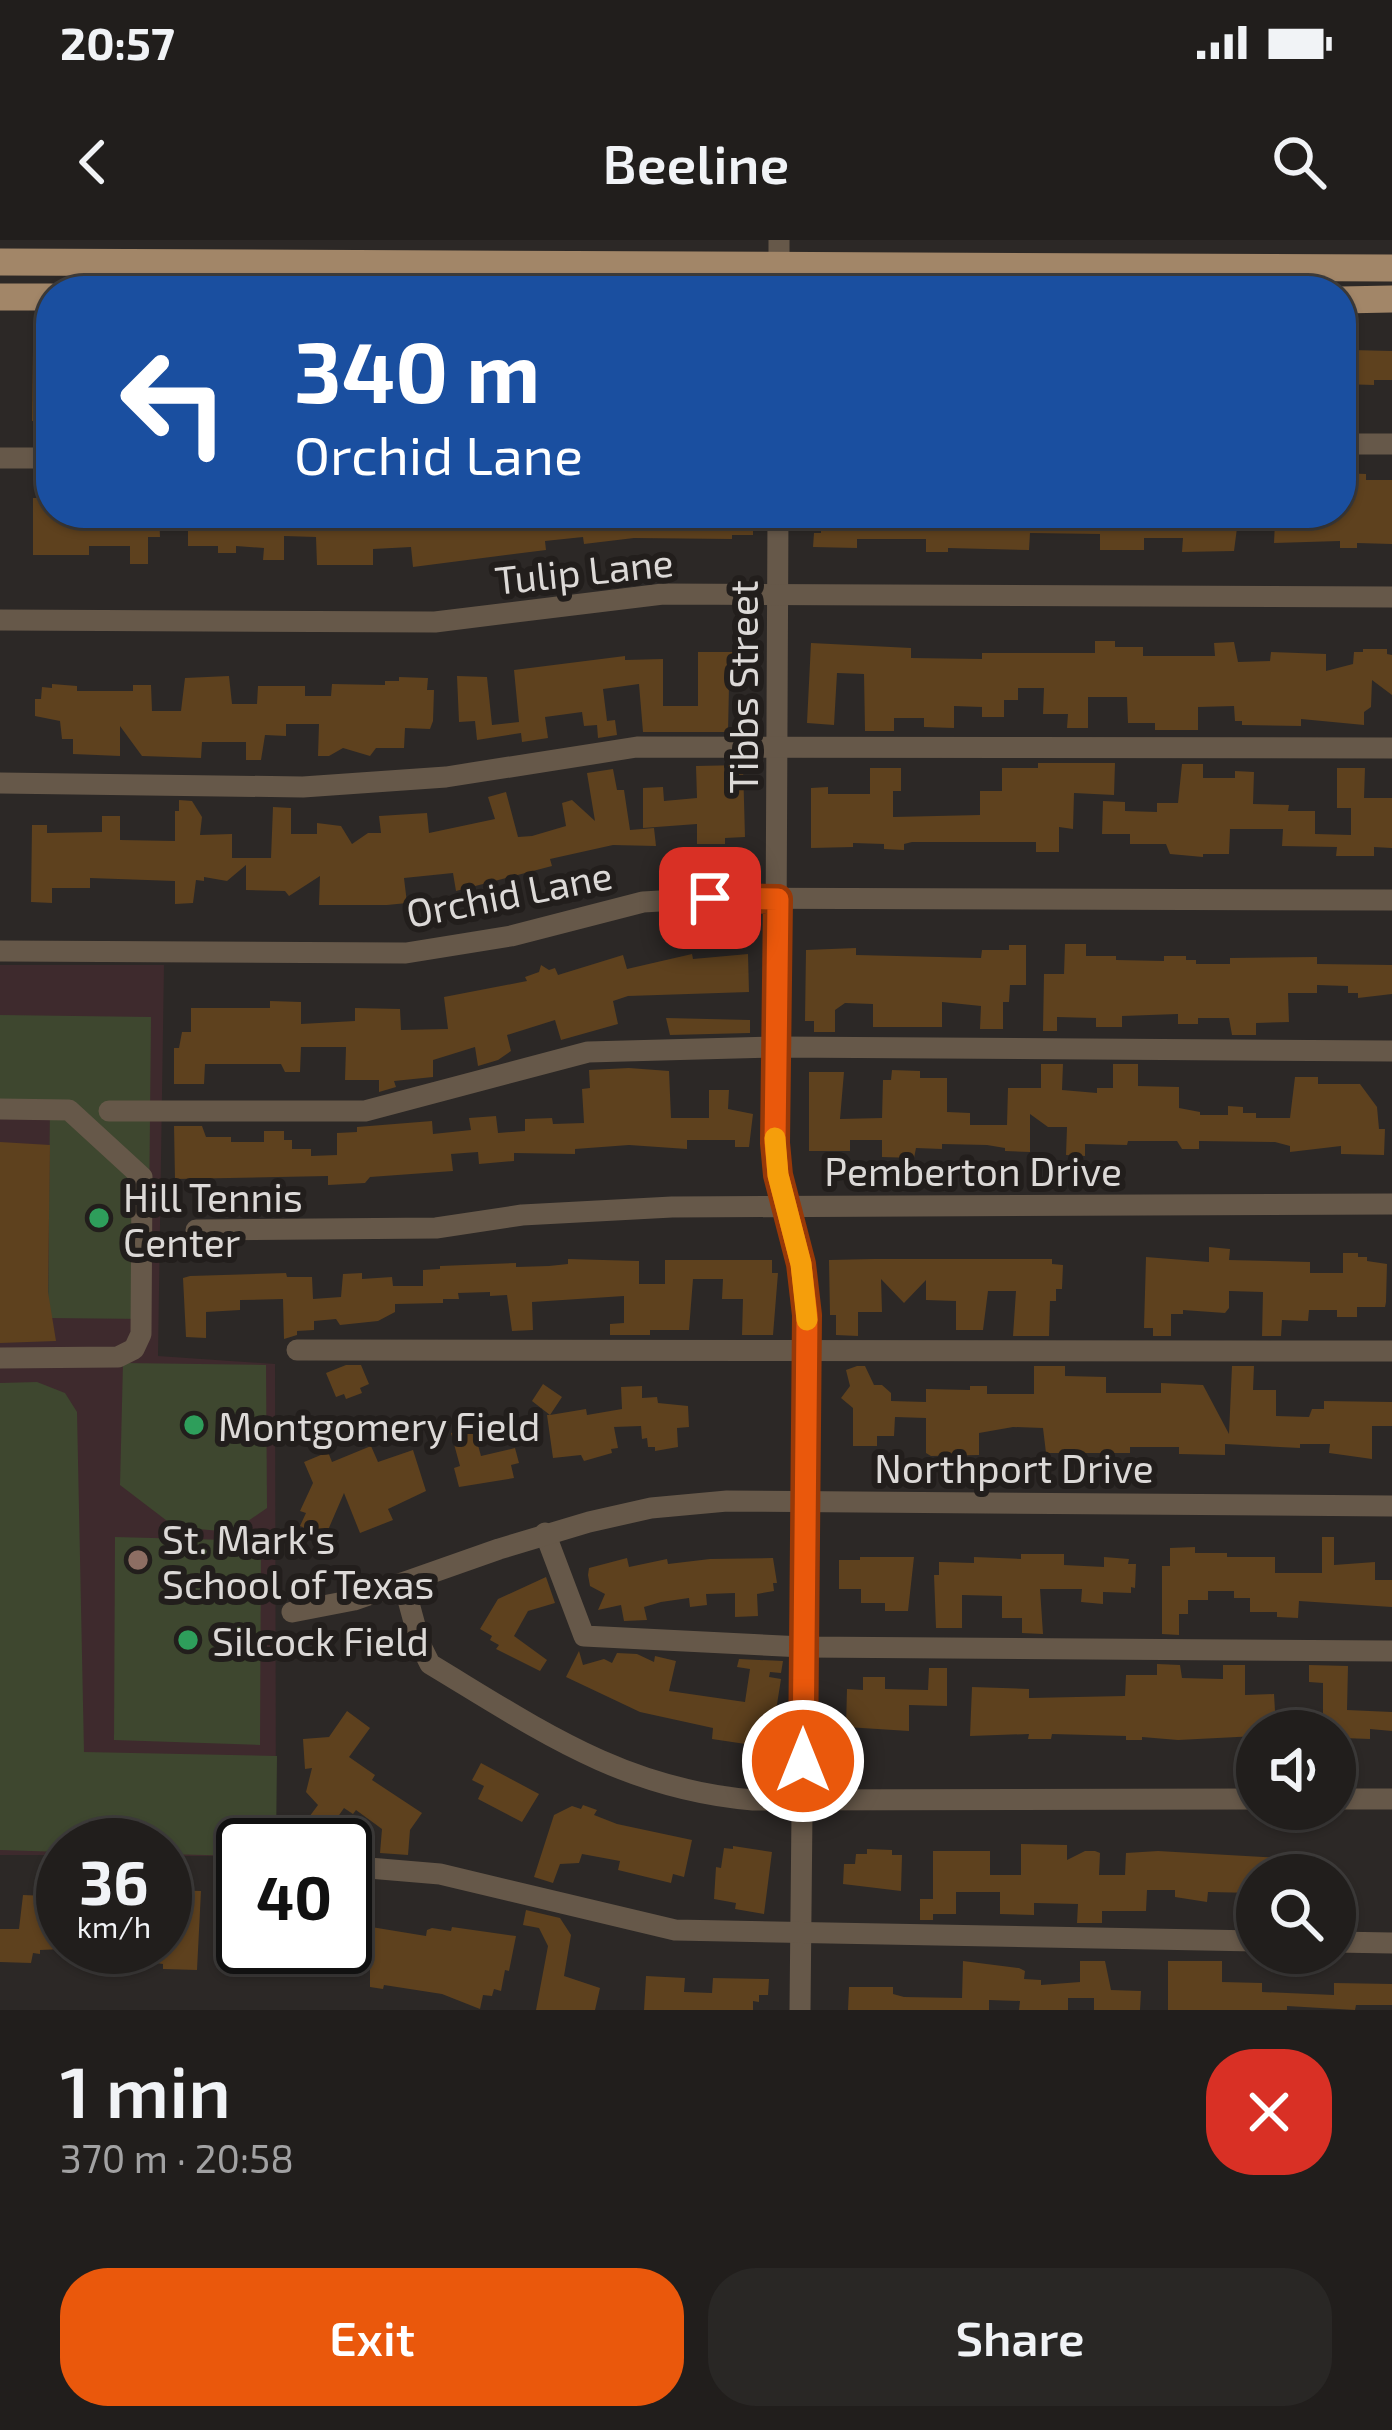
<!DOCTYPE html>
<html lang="en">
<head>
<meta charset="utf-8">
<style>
  body { margin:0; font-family:"Exo 2",sans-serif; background:#292725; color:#f1f3f6; height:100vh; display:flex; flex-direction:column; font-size:45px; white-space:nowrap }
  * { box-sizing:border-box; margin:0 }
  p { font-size:39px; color:#a2a2a3 }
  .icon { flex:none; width:66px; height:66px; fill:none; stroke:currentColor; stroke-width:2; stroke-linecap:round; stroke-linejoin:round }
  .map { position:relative; height:1770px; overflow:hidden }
  .details { display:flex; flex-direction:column; background:#211e1c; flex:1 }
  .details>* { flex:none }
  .banner { position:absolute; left:36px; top:36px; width:1320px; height:252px; border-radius:48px; box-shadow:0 3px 9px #0004,0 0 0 3px #3e3c3b; background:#1a4fa0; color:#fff; overflow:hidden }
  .buttons { position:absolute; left:1236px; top:1470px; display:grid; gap:24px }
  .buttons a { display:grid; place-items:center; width:120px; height:120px; border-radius:50%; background:#211e1c; box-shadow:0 3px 9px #0004,0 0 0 3px #3e3c3b; font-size:60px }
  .speed { position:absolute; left:36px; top:1578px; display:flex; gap:24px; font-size:60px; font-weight:700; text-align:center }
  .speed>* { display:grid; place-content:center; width:156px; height:156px; border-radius:50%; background:#211e1c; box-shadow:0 3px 9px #0004,0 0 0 3px #3e3c3b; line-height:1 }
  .speed small { font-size:30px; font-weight:400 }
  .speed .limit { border:6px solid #111; border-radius:18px; background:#fff; color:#111 }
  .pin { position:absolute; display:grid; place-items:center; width:102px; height:102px; color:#fff; margin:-51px; border-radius:24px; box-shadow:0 6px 18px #0006 }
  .me { position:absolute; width:132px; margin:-66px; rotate:0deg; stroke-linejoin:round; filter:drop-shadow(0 0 9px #0008) }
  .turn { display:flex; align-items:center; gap:42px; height:252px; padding:0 60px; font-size:54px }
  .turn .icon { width:156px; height:156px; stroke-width:2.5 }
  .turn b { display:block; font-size:84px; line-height:102px }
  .round { display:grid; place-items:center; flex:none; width:126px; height:126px; border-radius:48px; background:#292725 }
  .overview { display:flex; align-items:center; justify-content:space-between; height:204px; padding:0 60px }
  h1 { font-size:72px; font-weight:600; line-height:90px }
  .primary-button { display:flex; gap:24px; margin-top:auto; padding:24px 60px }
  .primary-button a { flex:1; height:138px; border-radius:48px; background:#ea580c; color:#fff; font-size:48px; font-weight:600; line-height:138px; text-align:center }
  .primary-button a+a { background:#292725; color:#f1f3f6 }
  .status { display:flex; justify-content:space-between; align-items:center; height:84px; padding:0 60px; background:#211e1c; direction:ltr }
  .status svg { height:33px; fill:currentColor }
  header { display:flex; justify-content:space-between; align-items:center; height:156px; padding:0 60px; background:#211e1c; font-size:54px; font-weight:600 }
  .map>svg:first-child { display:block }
</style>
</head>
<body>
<div class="status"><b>20:57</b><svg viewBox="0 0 49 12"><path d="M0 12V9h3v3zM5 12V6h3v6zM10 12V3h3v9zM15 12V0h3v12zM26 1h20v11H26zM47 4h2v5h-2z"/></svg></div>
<header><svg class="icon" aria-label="back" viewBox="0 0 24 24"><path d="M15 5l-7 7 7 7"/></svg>Beeline<svg class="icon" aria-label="search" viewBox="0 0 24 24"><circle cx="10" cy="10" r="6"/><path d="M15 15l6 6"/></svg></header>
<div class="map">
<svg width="1392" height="1770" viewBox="0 0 1392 1770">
  <rect width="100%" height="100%" fill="#2c2826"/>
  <path fill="#3e2a2d" d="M0 725H164L158 1116 275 1124 276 1605H243V1616H165V1605H63V1615H0Z"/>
  <g fill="#3e472f">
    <path d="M0 775 151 777 148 1079 48 1078 50 863 0 862Z"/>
    <path d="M123 1123 266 1125 267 1268 232 1292 175 1287 120 1245Z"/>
    <path d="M37 1142 65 1153 77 1172 84 1512 277 1516 276 1605H243V1616L165 1614V1605H63V1612L0 1610V1143Z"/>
    <path d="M115 1297 261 1301 260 1505 114 1500Z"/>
  </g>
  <g fill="#5e411e">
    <path d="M33 110 51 111V181H32Z"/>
    <path d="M1351 110 1392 111V140H1374V145L1341 144V114H1351Z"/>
    <path d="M1341 233 1366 234V240H1392V304L1357 303V308H1340V301L1274 303 1275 282 1286 283V273H1341Z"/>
    <path d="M33 258H49L51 273H159L160 297H148V324H130V306H89V315H33Z"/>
    <path d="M188 273H538L539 277 560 275 561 283 588 280V273H753V295H732V299L634 298 584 304 583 297 545 301 546 310 413 327 411 307 373 309V325H317L316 297 284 296V320H263L264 308 236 306V313H218V306H188Z"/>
    <path d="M821 273H1016V277H1044V273H1259V289L1237 288 1234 311 1182 312 1183 298H1144V310H1100V294L1030 293 1029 310 948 308V312H926V299H857V308L813 307 814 293H821Z"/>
    <path d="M1095 401H1115V407H1143V416H1215L1214 403 1234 402 1238 422 1270 421 1271 412 1326 414V431L1353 424 1354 412H1363V409H1387V414L1392 415V455L1372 440 1371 467 1364 472V485L1301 479V486L1242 485V481H1235L1234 466 1198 467V490H1155V483H1128L1127 457H1088V488H1067L1068 474H1043L1044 448H1018V460H1004V477H982V467L954 466V488L924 487V478H894V491H865L864 434 837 433 834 485 807 483 811 403 911 408V418L982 419V413H1095Z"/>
    <path d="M698 412H753L750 446H729L728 492H643L639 444 603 449 607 481 615 480 617 495 598 498 597 485 584 486 582 472 545 477 548 498 522 502 521 493 477 500 475 481 459 482 457 436 487 437 492 485 519 482 514 430 625 416V420L663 419V466H698Z"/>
    <path d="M229 436 232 464H257L258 446H305V456H331L332 444 385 445V441H399V437L428 438 427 450H434L433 481 430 489 405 488 404 508H376L370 516 343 508 329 516H318L319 484H286V496L265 495 261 520H246V502H202L201 518 142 516 120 486V516L73 514V499H62L60 481 35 476V459H41L42 447 52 448V444L77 446V451H133V445H151L152 471H181L185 438Z"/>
    <path d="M1038 523H1115L1114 555 1074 553 1073 589 1059 587V612H1036V602H912L904 604V610L884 609V604L853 603V607L811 608V548L828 547V554H870V528H901V551H893V577L980 575V551H1002V528H1038Z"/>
    <path d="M1182 524H1203V538H1235V531L1254 532 1253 564 1289 565 1288 571H1315V594L1351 595V568H1337V528H1365L1364 558H1392V608L1374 607V616H1336L1337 607 1282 606 1283 589H1230L1229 614H1203V617L1170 614 1166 604H1130V594H1102L1103 561 1125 562V571L1157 572V563H1178Z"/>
    <path d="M743 525 745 597 725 598V604H697V584L643 588V548L663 547 664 561 697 558 696 526Z"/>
    <path d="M613 529 617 550H624L630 590 654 588 656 606 613 605 550 619 552 626 456 651 453 633 404 638 407 663 387 665H319L320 636 289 656 285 651 246 650V625L227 641 204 637V641L196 640 193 663 175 664V641L90 638V648H52V663L31 662 32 585H47V593L102 592V576H120V600L175 601V571H179V560L192 561 202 577 200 595 232 594V618H271L273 567 291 568V594H317V583L341 586 352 604 368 593H381L379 576 427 573 429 593 495 579 488 557 506 552 518 597 532 596 566 586 562 563 572 560 595 581 587 533Z"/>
    <path d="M1065 704H1086V716H1116V720L1164 721V716H1186V720H1196V724H1230V718L1317 717V724L1392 725V754L1358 758V753H1348V746L1317 745V753H1288L1289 782 1256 783V795H1232L1229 778H1198V784H1178V774L1122 776V787H1096V778L1057 777V791H1043L1044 734H1064Z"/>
    <path d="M1009 705H1026V745H1010L1009 762H1003V789H980L981 766 942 762V787H873V764L845 763 835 770V792H814V781H805L806 710 856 708V715L981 718 982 710H1009Z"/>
    <path d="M692 714 693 719 748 714 749 752 628 756 613 761 618 784 561 800 555 780 507 795 511 811 498 820 478 826 475 807 433 820V837L394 841 396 847 379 852V840H345L346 807H301L300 832H285L281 824H205L204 844H174V808H179L182 792H191V768H270V761L301 762V784L355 781V768L400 769 401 790 448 789 444 757 527 741 525 737 539 732 541 725 549 730 555 728 558 735 623 715 627 729Z"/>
    <path d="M666 778 750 780V793L670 795Z"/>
    <path d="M1041 824H1063L1062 850 1097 853V848H1113V824H1138V846L1179 847V868L1200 872V875H1228V866L1243 867V873H1256V878H1290L1295 837H1318V844H1360L1377 867 1379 889H1385L1384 915 1341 914V906L1290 912V906L1275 902 1199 901V909H1182L1177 901H1128L1127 905 1085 904V916L1066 915 1067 887H1048L1030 874V912L1005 911V908L987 905 942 904V909L916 908 914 918 882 917V900H850V911H809V832H844L840 879 882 878 883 840H891L892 830 920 831V838H947V872L970 873V885H1007L1008 848H1041Z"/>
    <path d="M629 828 669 831 671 878H709V850H729L728 869 753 874 749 907H735V900H687V909L629 905 575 909V914L514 913V921L479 924 478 912 451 914 453 931 370 937 365 943 328 945V936L175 939 174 886H202L206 897H231V902H264V891H284V900H292V909H311V916L337 915V893L357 892V887L432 881 433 894 471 890 469 878 496 876 498 893 525 891V879L552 878 553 884 584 883 582 849 590 848 589 830Z"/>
    <path d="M0 902 50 905 48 1052 56 1101 0 1103Z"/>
    <path d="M1209 1007 1230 1009 1229 1020 1310 1022V1033H1343V1013H1358V1017H1367V1021L1387 1024 1386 1062 1385 1067H1357V1077H1337V1070H1309L1308 1081 1282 1080 1281 1096H1262L1263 1052 1229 1051V1068L1225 1073 1183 1070V1074H1171V1096H1153V1088H1144L1146 1017 1209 1022Z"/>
    <path d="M568 1019 639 1021V1044H665V1020H772V1033H778L773 1095H742L743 1059H722L723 1039H693L689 1090H650V1095H610V1084L624 1083V1056L532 1062 533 1090 512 1091 507 1055 490 1056V1052L458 1053 459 1059H443V1063L395 1064V1072L378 1081 340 1085 336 1079 314 1081V1090L297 1091V1095L284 1099 283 1059 240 1060V1070L206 1072V1098L186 1097 183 1038 190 1036 286 1033 287 1037H312L313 1059 341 1057 343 1034 362 1033V1039L392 1037 393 1046H423V1030L440 1029V1026L516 1023V1027L549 1026 568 1024Z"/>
    <path d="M874 1019H1052V1024L1063 1025 1062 1049H1056V1061H1050L1049 1096H1013L1016 1051H988L983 1090H956V1061L926 1060V1040L904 1063 881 1039 882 1072H858V1096L836 1095V1075H830L829 1020Z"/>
    <path d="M346 1125H361L369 1144 360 1148 362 1153 346 1159 344 1154 336 1157 326 1133Z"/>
    <path d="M857 1126H865L874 1145H882L891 1153V1161L926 1162V1149L970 1150V1146H987V1154H1034V1126H1065V1136L1106 1137V1153H1161V1143L1203 1145 1229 1194 1232 1126H1254L1253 1150H1276V1176L1309 1177 1312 1169H1324V1161L1392 1162V1186H1372V1219L1329 1213 1330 1204H1300V1208L1225 1204V1215L1179 1214V1207H1130V1213H1046L1043 1188 1013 1187 979 1193V1215L931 1216 926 1213V1178L895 1177 894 1196H877V1206H853V1168L841 1158 850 1146 846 1130Z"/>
    <path d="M543 1144 562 1157 550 1175 586 1169 587 1175 622 1169 621 1147 642 1146V1158L657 1157 658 1163 688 1166 689 1187 677 1188 678 1207 655 1211V1207H648L647 1198 642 1199 641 1186 614 1187 618 1208 611 1209 612 1213 584 1221 581 1215 553 1218 547 1175H550L532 1161Z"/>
    <path d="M473 1187 481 1216 515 1208 519 1223 511 1225 514 1238 459 1247 454 1228 460 1226 451 1193Z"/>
    <path d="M371 1206 378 1222 413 1210 426 1251 388 1269 393 1280 360 1293 344 1253 325 1297 300 1286 306 1273 300 1271 313 1243 304 1222 328 1212 332 1222Z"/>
    <path d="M1322 1297H1334V1325L1375 1322V1340H1392V1367L1299 1361 1298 1378 1277 1377V1372H1250V1358H1234V1351H1208V1360H1188V1374H1179V1395L1162 1394V1326H1170V1308L1195 1307V1313H1227V1317H1275V1333H1322Z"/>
    <path d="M1021 1314H1064V1325L1104 1327V1317L1129 1319 1128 1324H1136L1135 1348 1131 1347V1353L1103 1352V1364L1081 1362 1082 1349H1040L1043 1394 1022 1393V1378H1002V1356L962 1355V1388H936L934 1335H939V1322L974 1323V1317L1021 1319Z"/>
    <path d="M860 1317H914L908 1371H885V1363H861V1349H839V1320H860Z"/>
    <path d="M627 1318 629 1327 667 1319 668 1324 710 1319 773 1318 777 1343H773L774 1351 757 1354 758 1376 735 1377V1353L706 1354 707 1365 690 1367 689 1358 661 1362 644 1367 647 1380 624 1381 621 1365 598 1370 605 1354 590 1346 588 1335 589 1328Z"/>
    <path d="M546 1337 555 1363 528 1371 514 1396 547 1420 540 1431 496 1409 499 1405 490 1400 492 1396 480 1389 498 1359Z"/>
    <path d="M579 1411 583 1425 604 1419 612 1423 617 1413 637 1414 654 1422 655 1416 676 1421 669 1451 745 1462 750 1429 737 1427 739 1419 783 1421 781 1433 770 1432 769 1437 781 1439 775 1477 781 1478 779 1492 770 1491 765 1507 712 1499 713 1488 640 1472 566 1437Z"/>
    <path d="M1157 1424 1180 1425 1182 1438 1223 1439V1425H1245V1455L1274 1454 1275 1471 1298 1470V1475H1323V1443L1309 1442V1425L1348 1426 1347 1470 1392 1472V1491L1370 1489V1499L1343 1498V1492L1335 1491H1257V1496L1178 1500 1142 1497V1500H1126V1496L1052 1494 1051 1499H1028L1029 1494 970 1496 972 1447 1029 1449V1458L1125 1456 1126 1435H1157Z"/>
    <path d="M929 1428H947V1466L909 1465V1491L846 1487 847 1449 863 1450V1437H885V1449L928 1450Z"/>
    <path d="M347 1471 370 1488 349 1517 375 1535 372 1540 422 1573 410 1590 408 1615 380 1613 382 1589 356 1570 353 1574 344 1568 321 1601 315 1596 307 1605 295 1596 318 1565 306 1552 312 1528 305 1529 303 1499 329 1497Z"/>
    <path d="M481 1523 539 1554 522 1582 478 1559 484 1546 472 1540Z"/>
    <path d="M583 1565 597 1570 594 1575 617 1584 692 1600 684 1637 673 1634 671 1643 618 1630 620 1621 582 1614 579 1623 560 1624 553 1643 534 1637 554 1575 572 1566 581 1569Z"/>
    <path d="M1021 1604 1067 1605V1620L1085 1611H1095L1100 1613 1099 1635H1125L1126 1613 1158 1611 1298 1619V1635H1257V1653L1208 1652 1207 1662 1175 1657V1650H1147L1146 1671H1102V1683H1077L1078 1664 1034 1663V1675L1000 1674V1652H956V1674H933V1680H920V1659H933V1611H990V1635H1021Z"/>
    <path d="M733 1606 772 1612 764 1674 735 1669 736 1663 714 1659 716 1627 721 1628 724 1608 733 1609Z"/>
    <path d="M867 1609 892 1610V1615H902L901 1651 843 1644 844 1624H855L856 1614H867Z"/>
    <path d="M223 1646H238V1658H242L243 1719H223Z"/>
    <path d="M172 1650 201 1651 197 1730 163 1729V1724L137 1720 138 1707H165V1681H168Z"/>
    <path d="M23 1655 48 1656 47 1693H63V1709L40 1710V1714L33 1713 31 1723 0 1722V1689H19Z"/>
    <path d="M526 1670 560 1678 571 1695 564 1736 600 1748 595 1770H536L548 1706 539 1688 523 1685Z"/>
    <path d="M345 1678H359V1685L426 1696 427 1690 432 1688 451 1691 452 1687 516 1696 509 1731 505 1730 501 1751 494 1749 492 1756 483 1755 480 1769 442 1754 384 1745 383 1749 370 1747V1726L322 1725 321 1736H304L301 1707H345Z"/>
    <path d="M963 1721 1019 1728 1025 1731 1024 1739 1041 1740V1745L1080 1742V1721H1105L1111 1750 1141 1751 1140 1770H1094V1758H1068V1770H1019L1020 1761 989 1760V1770H848L849 1747H893V1754L904 1757 962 1758Z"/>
    <path d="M1168 1721H1222V1742L1262 1743V1752L1334 1755V1743L1392 1744V1765H1356L1355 1770 1287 1766V1770H1168Z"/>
    <path d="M646 1736 685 1738 684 1752 712 1753 713 1738 769 1739 768 1755H759V1762L753 1761V1770H644Z"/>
  </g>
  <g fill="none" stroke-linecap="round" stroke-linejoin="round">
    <g stroke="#665849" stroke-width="21">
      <path d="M779 51V0"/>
      <path d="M1341 204H1392"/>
      <path d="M0 218H51"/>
      <path d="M778 273 775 903 778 935 801 1024 807 1075 800 1770"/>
      <path d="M0 380 435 382 663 354 1392 357"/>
      <path d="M0 543 303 547 446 537 637 507 1392 508"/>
      <path d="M0 711 406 713 511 696 643 662 711 658 1392 660"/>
      <path d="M0 869 69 870 142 937 141 1094 134 1109 118 1117 0 1118"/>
      <path d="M109 871H365L588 812 776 807 1392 811"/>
      <path d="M196 990 436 988 522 975 672 967 1392 964"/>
      <path d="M297 1110 1392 1111"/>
      <path d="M545 1293 584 1396 803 1407 1392 1411"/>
      <path d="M404 1345 420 1404 430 1424C538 1489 622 1549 753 1560L1257 1559"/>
      <path d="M292 1372 354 1360 499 1309 589 1282 651 1268 727 1261 1392 1266"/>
      <path d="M1335 1559H1392"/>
      <path d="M345 1626 440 1634 675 1690 1257 1701"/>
      <path d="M1335 1702 1392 1703"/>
    </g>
    <g stroke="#a28668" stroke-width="27">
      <path d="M0 22 1392 28"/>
      <path d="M0 57H51"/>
      <path d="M1341 60 1392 59"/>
    </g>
  </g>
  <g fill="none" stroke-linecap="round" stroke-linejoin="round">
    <defs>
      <path id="route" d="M710 658 778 659 775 903 778 935 801 1024 807 1075 803 1521"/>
    </defs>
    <use href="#route" stroke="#983908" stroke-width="30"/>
    <use href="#route" stroke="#ea580c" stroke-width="21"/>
    <path stroke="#f59e0b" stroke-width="21" d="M775 898 778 935 801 1024 807 1080"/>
  </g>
  <g fill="#2e9e5b" stroke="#221e1c" stroke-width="4.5">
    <circle cx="99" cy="978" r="12"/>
    <circle cx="194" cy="1185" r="12"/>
    <circle cx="188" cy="1400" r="12"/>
  </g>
  <circle fill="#8d6e63" stroke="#221e1c" stroke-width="4.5" cx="138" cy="1320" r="12"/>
  <g text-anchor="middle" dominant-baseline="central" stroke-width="12" stroke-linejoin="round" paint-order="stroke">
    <g font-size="39" fill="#dcd9d7" stroke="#221e1c">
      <text transform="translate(584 330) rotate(-6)">Tulip Lane</text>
      <text transform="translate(742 447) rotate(-90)">Tibbs Street</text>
      <text transform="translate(509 653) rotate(-11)">Orchid Lane</text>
      <text x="973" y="930">Pemberton Drive</text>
      <text x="1014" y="1227">Northport Drive</text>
    </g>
    <g font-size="39" fill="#dcd9d7" stroke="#221e1c" text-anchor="start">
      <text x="123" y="956">Hill Tennis<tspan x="123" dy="45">Center</tspan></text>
      <text x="218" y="1185">Montgomery Field</text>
      <text x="162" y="1298">St. Mark's<tspan x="162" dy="45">School of Texas</tspan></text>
      <text x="212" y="1400">Silcock Field</text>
    </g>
  </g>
</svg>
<div class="buttons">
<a><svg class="icon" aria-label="sound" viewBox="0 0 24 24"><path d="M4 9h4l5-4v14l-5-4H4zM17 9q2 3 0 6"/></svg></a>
<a><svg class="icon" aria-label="search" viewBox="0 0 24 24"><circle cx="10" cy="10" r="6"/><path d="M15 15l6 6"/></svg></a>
</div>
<div class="speed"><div>36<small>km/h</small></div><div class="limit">40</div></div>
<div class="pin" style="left:710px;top:658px;background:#d93025"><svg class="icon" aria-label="arrive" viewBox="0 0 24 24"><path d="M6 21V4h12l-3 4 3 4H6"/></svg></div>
<svg class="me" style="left:803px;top:1521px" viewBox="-20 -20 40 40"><circle r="17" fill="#ea580c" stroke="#fff" stroke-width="3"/><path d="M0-11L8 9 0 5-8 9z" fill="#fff"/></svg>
<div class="banner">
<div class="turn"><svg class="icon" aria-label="left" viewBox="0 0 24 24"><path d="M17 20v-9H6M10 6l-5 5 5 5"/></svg><div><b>340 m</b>Orchid Lane</div></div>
</div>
</div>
<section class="details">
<div class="overview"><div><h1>1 min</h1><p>370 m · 20:58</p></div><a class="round" style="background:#d93025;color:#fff"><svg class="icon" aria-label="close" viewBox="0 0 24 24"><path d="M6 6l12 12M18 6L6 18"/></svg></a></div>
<div class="primary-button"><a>Exit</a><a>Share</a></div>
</section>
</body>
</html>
